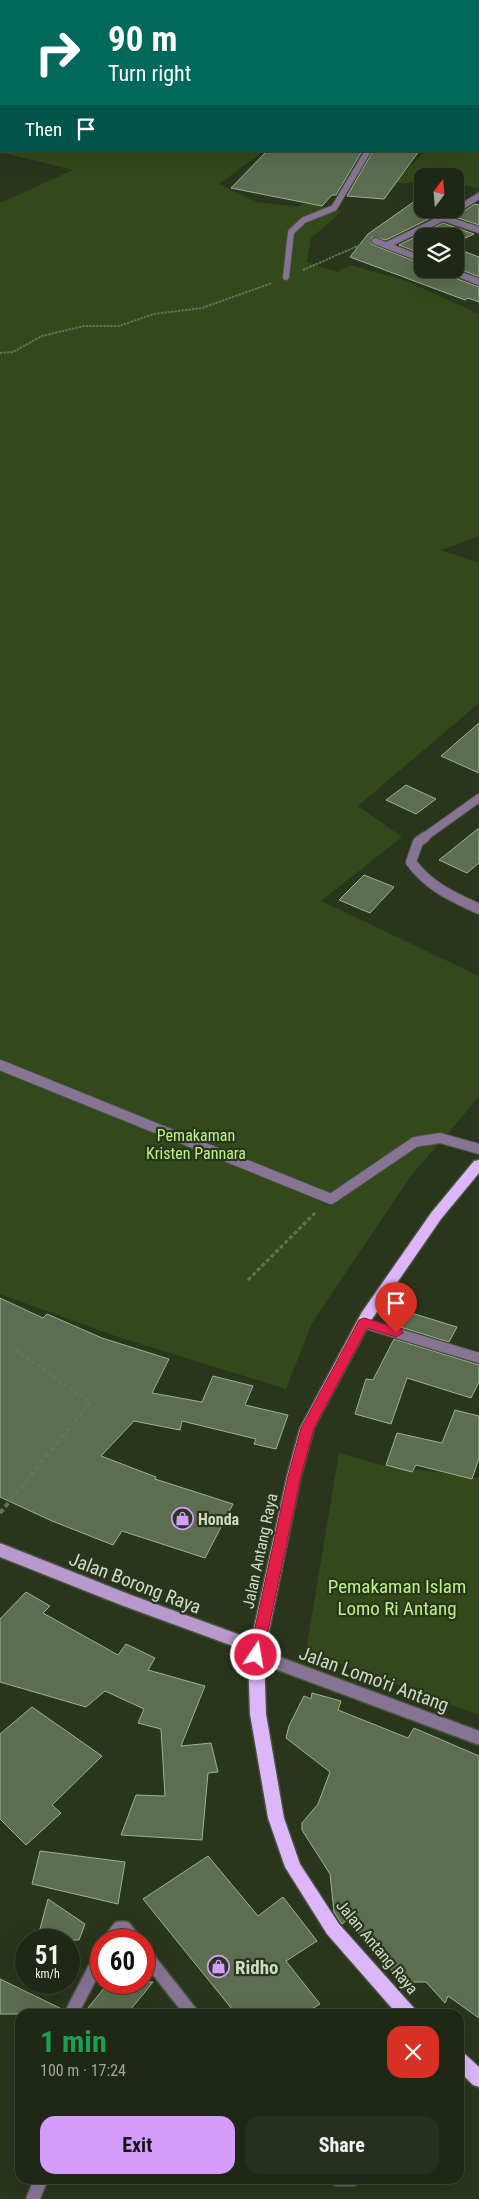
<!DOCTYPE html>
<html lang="en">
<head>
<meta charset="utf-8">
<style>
  body { margin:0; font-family:"Roboto Condensed",sans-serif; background:#27301e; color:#f1f3f6; height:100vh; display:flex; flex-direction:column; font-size:19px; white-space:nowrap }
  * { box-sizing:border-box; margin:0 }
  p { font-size:16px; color:#a1a6a0 }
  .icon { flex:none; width:28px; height:28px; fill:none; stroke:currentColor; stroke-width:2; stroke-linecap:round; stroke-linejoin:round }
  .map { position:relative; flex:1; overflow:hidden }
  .details { position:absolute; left:15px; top:2009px; width:449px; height:175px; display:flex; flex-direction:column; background:#1f2815; border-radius:15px; box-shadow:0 5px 20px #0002,0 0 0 1px #3c4434 }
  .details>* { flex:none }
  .top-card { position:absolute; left:0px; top:0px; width:480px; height:152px; box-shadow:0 5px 20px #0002,0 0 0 1px #3c4434; background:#00695c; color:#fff; overflow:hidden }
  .needle { width:32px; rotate:16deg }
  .fabs { position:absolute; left:414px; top:168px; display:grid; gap:10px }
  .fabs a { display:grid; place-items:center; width:50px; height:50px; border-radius:10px; background:#1f2815; box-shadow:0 5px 20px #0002,0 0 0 1px #3c4434; font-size:25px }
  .speed { position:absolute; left:15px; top:1929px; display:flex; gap:10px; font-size:25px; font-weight:700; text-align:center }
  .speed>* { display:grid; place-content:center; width:65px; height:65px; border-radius:50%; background:#1f2815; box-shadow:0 5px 20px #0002,0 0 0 1px #3c4434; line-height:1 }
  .speed small { font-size:12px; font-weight:400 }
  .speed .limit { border:8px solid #d22; background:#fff; color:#111 }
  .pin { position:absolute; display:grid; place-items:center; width:42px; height:42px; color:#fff; margin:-51px -21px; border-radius:50% 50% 50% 0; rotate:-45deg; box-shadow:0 0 5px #0007 }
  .pin .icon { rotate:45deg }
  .me { position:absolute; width:55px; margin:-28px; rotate:12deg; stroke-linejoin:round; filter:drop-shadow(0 0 4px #0008) }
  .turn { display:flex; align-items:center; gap:18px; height:105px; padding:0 25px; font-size:22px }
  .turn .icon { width:65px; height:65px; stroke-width:2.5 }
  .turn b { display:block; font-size:35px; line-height:42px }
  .then { display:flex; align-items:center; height:48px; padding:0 25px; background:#0003; gap:10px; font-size:19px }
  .round { display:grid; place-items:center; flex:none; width:52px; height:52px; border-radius:15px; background:#27301e }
  .summary { display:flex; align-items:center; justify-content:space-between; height:85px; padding:0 25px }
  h1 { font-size:30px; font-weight:700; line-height:38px; color:#1e9e55 }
  .button { display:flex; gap:10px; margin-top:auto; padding:10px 25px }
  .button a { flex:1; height:58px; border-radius:15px; background:#d49cfb; color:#111; font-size:20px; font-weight:700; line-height:58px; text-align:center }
  .button a+a { background:#27301e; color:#f1f3f6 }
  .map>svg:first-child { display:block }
</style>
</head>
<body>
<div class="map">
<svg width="479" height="2199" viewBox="0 0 479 2199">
  <rect width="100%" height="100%" fill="#29361c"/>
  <g fill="#33491b">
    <path d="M479 63V188L455 184V176H422V180L403 184 374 175 382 168 405 172 425 151H479Z"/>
    <path d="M0 110 1 151H264L219 184 257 202 297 207 306 203 342 211 311 238 307 262 337 272 350 265 407 281 479 314V536L441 550 479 563V703L358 806 402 837 321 901 479 976V1097L410 1177 312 1323 286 1389 118 1337 0 1294V203L73 170 0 152Z"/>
    <path d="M339 1453 377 1464 479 1478V1715L306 1651Z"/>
  </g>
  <g fill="#5d6d50" stroke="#a0b193">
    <path d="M267 151H362L336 195H332L322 206 231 188Z"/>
    <path d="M373 151H419L384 199 347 196Z"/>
    <path d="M422 196V209H449L386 240 372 237 371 244 422 264V269H441L444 274 479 287V302L468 298 465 300 350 257 368 234Z"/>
    <path d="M475 204 479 205V225L455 217Z"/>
    <path d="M443 223 474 234 455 243V236H422V254L399 245Z"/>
    <path d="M455 248 479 257V277L455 267Z"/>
    <path d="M479 723V773L441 756Z"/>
    <path d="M406 785 436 799 416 814 386 800Z"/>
    <path d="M479 828V863L467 873 439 860Z"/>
    <path d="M364 875 394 887 370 913 339 900Z"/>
    <path d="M0 1298 43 1318 47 1314 102 1338 169 1359 152 1393 202 1402 213 1376 253 1386 245 1405 288 1415 276 1449 254 1444 256 1439 182 1421 180 1430 134 1421 101 1456 156 1477 155 1479 233 1504 205 1558 122 1531 113 1545 52 1521 0 1497Z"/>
    <path d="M408 1312 457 1327 449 1342 400 1327Z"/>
    <path d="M394 1339 479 1365V1382L471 1398 407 1378 391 1424 355 1414 366 1379 373 1380Z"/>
    <path d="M455 1410 479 1416V1458L472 1479 416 1465 412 1472 386 1465 397 1433 442 1443Z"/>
    <path d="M26 1592 50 1606 43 1613 118 1655 126 1644 155 1658 148 1670 205 1686 181 1746 211 1743 218 1772 208 1773 202 1840 121 1835 136 1795 165 1796 161 1729 138 1723 144 1709 105 1691 86 1707 0 1682V1619Z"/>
    <path d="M312 1693 341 1701 338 1710 408 1738 414 1728 479 1756V2018L448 1996 445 2003 426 1982H402L347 1920 342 1924 334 1912 330 1874 302 1830V1823L318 1804 330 1772 286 1738 289 1726 304 1696 311 1699Z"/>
    <path d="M32 1707 102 1756 52 1805 61 1813 26 1845 0 1819V1734Z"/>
    <path d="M40 1851 125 1862 118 1904 32 1884Z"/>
    <path d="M208 1856 258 1916 283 1897 317 1941 286 1961 320 2004 304 2014H236L143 1899Z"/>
    <path d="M48 1899 85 1924 79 1940H37Z"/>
    <path d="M0 1979 64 2010 63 2014H0Z"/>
    <path d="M109 1982H153L127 2014H83Z"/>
  </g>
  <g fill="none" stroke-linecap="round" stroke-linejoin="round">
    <defs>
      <path id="service-far1" d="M132 0 134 1"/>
      <path id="service" d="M0 1065 331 1199 415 1142 440 1138 479 1149"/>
      <g id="minor-far3">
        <path d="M361 0 364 1"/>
        <path d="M23 1 25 0"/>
        <path d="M443 218 479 230"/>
        <path d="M375 241 422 259"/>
        <path d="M387 245 443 218 479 196"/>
        <path d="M446 269 479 282"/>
        <path d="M286 277 291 232 304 220 334 208 368 151"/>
      </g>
      <path id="minor-far2" d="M423 838 479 798"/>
      <g id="minor-far1">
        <path d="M425 837 418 842 411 862C428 886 453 897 479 909"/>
        <path d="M363 1323 479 1358"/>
      </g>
      <g id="minor">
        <path d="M256 1655 479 1738"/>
        <path d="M110 1940 119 1928H125L134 1940"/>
        <path d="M144 1953 192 2014"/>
        <path d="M71 2014 101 1956"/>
        <path d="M337 2179H353"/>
        <path d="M33 2199 41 2179"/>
      </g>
      <path id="secondary" d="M0 1550 126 1600 257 1648"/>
      <g id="primary">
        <path d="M479 1160V1173L441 1219 372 1319 314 1428 301 1476 264 1655 266 1714 284 1818 300 1864 339 1924 414 2008 416 2014H397L327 1934 285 1867 268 1818 250 1714 248 1655 287 1476 300 1428 362 1312 431 1213 474 1161Z"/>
        <path d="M459 2052 465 2054 479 2067V2087L473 2085 459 2071Z"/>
      </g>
    </defs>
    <use href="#service-far1" stroke="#47533b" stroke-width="8"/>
    <use href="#service" stroke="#47533b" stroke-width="12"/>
    <use href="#minor-far3" stroke="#47533b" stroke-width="8"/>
    <use href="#minor-far2" stroke="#47533b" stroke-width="10"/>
    <use href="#minor-far1" stroke="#47533b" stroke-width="12"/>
    <use href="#minor" stroke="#47533b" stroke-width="16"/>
    <use href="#secondary" stroke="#47533b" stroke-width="16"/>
    <use href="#primary" stroke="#47533b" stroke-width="3"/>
    <g stroke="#66715b" stroke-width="2" stroke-dasharray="2.5 1" stroke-linecap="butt">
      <path d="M303 270 360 245"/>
      <path d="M0 353 13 352 42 336 84 326H119L154 314 202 308 272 283"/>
    </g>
    <g stroke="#66715b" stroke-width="3" stroke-dasharray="4 2.5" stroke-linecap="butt">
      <path d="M248 1280 315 1213"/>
      <path d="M16 1350 90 1402 62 1437"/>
    </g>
    <path stroke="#66715b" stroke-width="4" stroke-dasharray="5 3" stroke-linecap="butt" d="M0 1513 63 1436"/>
    <use href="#service-far1" stroke="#877495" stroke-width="6"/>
    <use href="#service" stroke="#877495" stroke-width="10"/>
    <use href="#minor-far3" stroke="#877495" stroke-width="6"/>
    <use href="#minor-far2" stroke="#877495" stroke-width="8"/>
    <use href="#minor-far1" stroke="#877495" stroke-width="10"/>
    <use href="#minor" stroke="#877495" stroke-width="13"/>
    <use href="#secondary" stroke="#b899ce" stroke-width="13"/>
    <use href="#primary" fill="#ddb6fa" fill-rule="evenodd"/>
  </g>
  <path fill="#e11d48" stroke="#92132f" d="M364 1318 401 1329 403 1333 396 1337 367 1328 314 1428 301 1476 263 1655 261 1659H251L249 1655 288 1476 301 1428 359 1320Z"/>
  <defs>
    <symbol id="shop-ring" viewBox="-11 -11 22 22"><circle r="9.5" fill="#29361c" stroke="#d49cfb" stroke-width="1.5"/><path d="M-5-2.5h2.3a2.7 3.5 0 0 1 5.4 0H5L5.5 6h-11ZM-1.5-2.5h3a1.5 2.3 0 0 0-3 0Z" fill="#d49cfb"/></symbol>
  </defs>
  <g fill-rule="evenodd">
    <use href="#shop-ring" x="170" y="1506" width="25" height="25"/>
    <use href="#shop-ring" x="206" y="1954" width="25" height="25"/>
  </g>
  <g text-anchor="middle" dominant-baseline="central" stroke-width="4.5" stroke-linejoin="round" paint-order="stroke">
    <g font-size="16" fill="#bbf285" stroke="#29361c">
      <text x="196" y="1135">Pemakaman<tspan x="196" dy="18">Kristen Pannara</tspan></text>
    </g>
    <g font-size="16" font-weight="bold" fill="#d1d9c9" stroke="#29361c" text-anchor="start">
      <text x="198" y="1519">Honda</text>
    </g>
    <g font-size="16" fill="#d1d9c9" stroke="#29361c">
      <text transform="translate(260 1551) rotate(-78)">Jalan Antang Raya</text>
      <text transform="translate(377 1947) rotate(50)">Jalan Antang Raya</text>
    </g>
    <g font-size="19" fill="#d1d9c9" stroke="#29361c">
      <text transform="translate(135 1583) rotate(21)">Jalan Borong Raya</text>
      <text transform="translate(374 1679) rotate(20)">Jalan Lomo'ri Antang</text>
    </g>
    <g font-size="19" fill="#bbf285" stroke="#29361c">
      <text x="397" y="1586">Pemakaman Islam<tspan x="397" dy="22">Lomo Ri Antang</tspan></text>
    </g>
    <g font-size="19" font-weight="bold" fill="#d1d9c9" stroke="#29361c" text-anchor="start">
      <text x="235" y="1967">Ridho</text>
    </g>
  </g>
</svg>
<div class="fabs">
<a><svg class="needle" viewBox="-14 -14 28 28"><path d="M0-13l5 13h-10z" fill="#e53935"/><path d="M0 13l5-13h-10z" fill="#a1a6a0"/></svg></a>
<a><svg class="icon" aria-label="layers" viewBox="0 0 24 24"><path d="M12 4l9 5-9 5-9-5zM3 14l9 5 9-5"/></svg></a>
</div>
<div class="speed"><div>51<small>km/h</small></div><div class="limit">60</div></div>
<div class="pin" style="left:396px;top:1333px;background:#d93025"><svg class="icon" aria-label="arrive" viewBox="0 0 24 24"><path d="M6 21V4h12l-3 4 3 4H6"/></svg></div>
<svg class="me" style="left:256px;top:1655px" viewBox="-20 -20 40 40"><circle r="17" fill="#e11d48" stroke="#fff" stroke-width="3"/><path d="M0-11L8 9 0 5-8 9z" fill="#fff"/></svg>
<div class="top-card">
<div class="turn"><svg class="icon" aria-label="right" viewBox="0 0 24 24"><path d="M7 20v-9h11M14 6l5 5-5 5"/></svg><div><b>90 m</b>Turn right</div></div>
<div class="then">Then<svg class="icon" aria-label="arrive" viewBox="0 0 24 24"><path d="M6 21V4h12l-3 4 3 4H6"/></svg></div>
</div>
<section class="details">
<div class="summary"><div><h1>1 min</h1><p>100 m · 17:24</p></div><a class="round" style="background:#d93025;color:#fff"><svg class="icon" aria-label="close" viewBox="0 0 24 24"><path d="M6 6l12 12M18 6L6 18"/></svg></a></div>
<div class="button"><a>Exit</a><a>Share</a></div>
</section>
</div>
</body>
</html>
